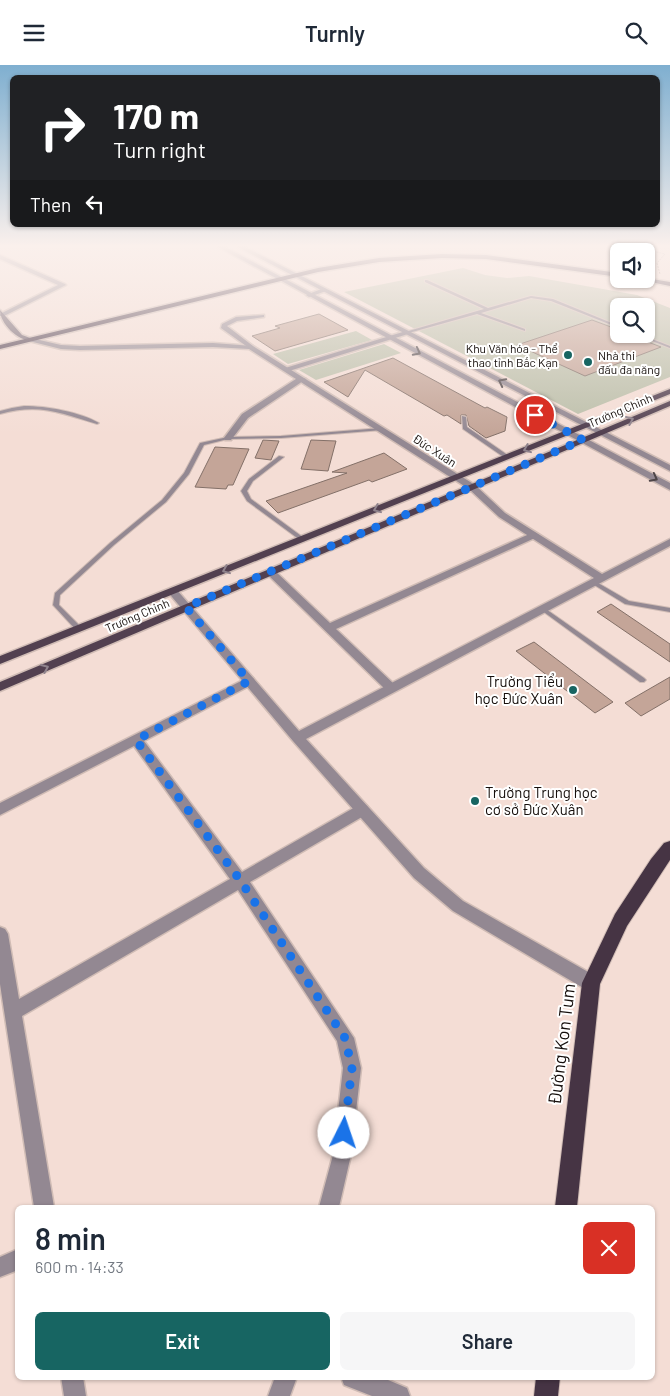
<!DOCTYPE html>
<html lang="en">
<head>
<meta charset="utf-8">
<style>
  body { margin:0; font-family:Barlow,sans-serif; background:#f6f6f7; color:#1f2937; height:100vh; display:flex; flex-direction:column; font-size:19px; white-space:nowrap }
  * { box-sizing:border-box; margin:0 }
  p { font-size:16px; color:#747a83 }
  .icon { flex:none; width:28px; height:28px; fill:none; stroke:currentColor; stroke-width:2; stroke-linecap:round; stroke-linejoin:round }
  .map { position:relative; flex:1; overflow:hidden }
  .drawer { position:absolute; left:15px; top:1140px; width:640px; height:175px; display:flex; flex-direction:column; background:#fff; border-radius:8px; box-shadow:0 1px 4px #0004 }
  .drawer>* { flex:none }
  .banner { position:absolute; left:10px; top:10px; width:650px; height:152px; border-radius:8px; box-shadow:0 1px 4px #0004; background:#202124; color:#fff; overflow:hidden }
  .controls { position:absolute; left:610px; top:178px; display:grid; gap:10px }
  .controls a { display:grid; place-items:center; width:45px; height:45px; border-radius:8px; background:#fff; box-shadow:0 1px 4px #0004; font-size:25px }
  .pin { position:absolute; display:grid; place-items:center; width:42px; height:42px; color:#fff; margin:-21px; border:2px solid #fff; border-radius:50%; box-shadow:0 1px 5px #0007 }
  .me { position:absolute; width:55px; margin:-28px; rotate:4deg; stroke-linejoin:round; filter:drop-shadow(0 0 4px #0008) }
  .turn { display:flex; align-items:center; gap:18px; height:105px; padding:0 20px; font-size:22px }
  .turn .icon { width:65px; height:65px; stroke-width:2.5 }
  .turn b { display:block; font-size:35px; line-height:42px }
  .then { display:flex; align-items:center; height:48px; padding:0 20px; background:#0003; gap:10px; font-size:19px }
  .round { display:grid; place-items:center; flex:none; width:52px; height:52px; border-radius:8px; background:#f6f6f7 }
  .headline { display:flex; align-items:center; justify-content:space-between; height:85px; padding:0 20px }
  h1 { font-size:30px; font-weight:600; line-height:38px }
  .action { display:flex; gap:10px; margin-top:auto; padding:10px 20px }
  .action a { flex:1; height:58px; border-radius:8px; background:#176562; color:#fff; font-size:20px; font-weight:600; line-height:58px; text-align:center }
  .action a+a { background:#f6f6f7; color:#1f2937 }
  header { display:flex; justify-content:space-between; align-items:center; height:65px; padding:0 20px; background:#fff; font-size:22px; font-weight:600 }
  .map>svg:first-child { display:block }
</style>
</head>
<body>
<header><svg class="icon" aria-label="menu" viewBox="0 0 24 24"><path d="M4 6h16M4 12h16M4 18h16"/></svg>Turnly<svg class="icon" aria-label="search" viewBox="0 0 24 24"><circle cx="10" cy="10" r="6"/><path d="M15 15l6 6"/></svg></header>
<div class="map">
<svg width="670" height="1331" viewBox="0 0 670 1331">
  <rect width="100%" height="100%" fill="#f4ddd5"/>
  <g fill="#bcbfaa" fill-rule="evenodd">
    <path d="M463 203 485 210 507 213 529 211 637 230 670 243V312L578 349 344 227ZM619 241H646V269H619Z"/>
    <path d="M356 266 372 275 288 299 273 289Z"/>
    <path d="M384 279 401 288 316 315 299 305Z"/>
  </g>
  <g fill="#c4a598" stroke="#837068">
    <path d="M319 249 348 265 275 286 252 271 280 263 275 261Z"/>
    <path d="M592 255 619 265V269H627L661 282 585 311 517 280Z"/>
    <path d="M393 293 485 343 487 342 507 352 505 366 486 373 469 361 466 350H461V359L447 350 444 351 365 305 348 332 324 317Z"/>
    <path d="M263 375 279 376 271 395 255 393Z"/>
    <path d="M311 375 336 376 328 406 301 404Z"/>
    <path d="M215 382 249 384 233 420H228L226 424 195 422Z"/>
    <path d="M384 388 407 404 372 417 369 415 278 448 266 436 347 408 332 407Z"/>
    <path d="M611 539 670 579V597L597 547Z"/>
    <path d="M534 577 613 637 595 648 516 586Z"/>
    <path d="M670 612V634L641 651 625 638Z"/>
  </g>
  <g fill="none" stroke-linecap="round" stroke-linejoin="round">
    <defs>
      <g id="service">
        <path d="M425 215H427L488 243 531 231 553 234 619 261V263L551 236 531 233 481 248 525 264V266L477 249 405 269V267L484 244 425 217Z"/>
        <path d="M634 269H639L670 281V283Z"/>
        <path d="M24 341C47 341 80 347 99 358L97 359C60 348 40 338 0 349V346L12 343Z"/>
        <path d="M462 351 466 352 467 362 509 391V393H505L463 364Z"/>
        <path d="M381 363H383V365L281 373 228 374 204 380 189 409 166 437 114 480 60 530 59 540 81 562 82 564 81 566H77L53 540 55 528 110 478 162 435 184 408 200 378 228 372 281 371Z"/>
        <path d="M279 391 284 392 253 416 247 426 251 434 304 473V475H300L247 436 241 426 249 414Z"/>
        <path d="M593 515 629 536 670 543V547L625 539 591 518V516Z"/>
        <path d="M543 542 644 613 646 615 644 617H640L541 545 540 544 541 543Z"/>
      </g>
      <g id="minor">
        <path d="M0 190 65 219 66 220 4 251H0V249L58 220 0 194Z"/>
        <path d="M324 223 326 226 309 232 306 230Z"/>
        <path d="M264 250V252L237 256 227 261 253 281V283H249L221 263 222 259 236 252Z"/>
        <path d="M406 266 409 268 408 269 289 306 282 304Z"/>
        <path d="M299 312 306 314 248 353 231 375H225L224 373 242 349Z"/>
        <path d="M534 467 539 470 537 472 336 564 395 620 397 623 391 627 387 626 265 507 270 504 274 505 330 558Z"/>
        <path d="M249 612 253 613 255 616 253 619 144 676 242 807 357 741 362 739 367 741 369 745 367 749 250 817 354 973 361 1003 351 1090 339 1142H319L333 1090 343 1003 337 976 238 825 22 951 54 1142H34L0 919V862L5 864 8 869 19 934 230 814 134 681 0 750V738Z"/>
        <path d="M18 1184V1205L0 1212V1192Z"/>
        <path d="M61 1312H83L86 1331H64Z"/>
        <path d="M275 1312H297L290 1331H268Z"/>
        <path d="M341 1312H381L407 1323 410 1331H372L344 1320Z"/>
      </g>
      <g id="tertiary">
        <path d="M218 182H225L670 418V425Z"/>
        <path d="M238 182H245L670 400V406Z"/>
        <path d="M31 273 61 280 80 281 213 278 253 281 475 420 505 448 602 509 670 474V481L306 674 424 803 463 836 597 912 599 918 597 924 591 926 585 924 453 846 414 813 293 676 167 526 172 523 176 524 299 666 594 513 499 452 469 424 249 284 213 282 80 285 61 284 29 276 28 275Z"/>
      </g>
      <path id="secondary" d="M0 245 22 270 33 274V276C19 277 0 259 0 245Z"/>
      <g id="primary">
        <path d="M442 189 486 190 619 208V212L486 194 442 193 379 197 318 207 0 284V280L318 203 379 193Z"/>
        <path d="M646 213 670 217V221L636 214Z"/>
        <path d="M670 324V329L0 599V591Z"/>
        <path d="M670 336V341L0 626V617Z"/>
      </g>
      <g id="trunk">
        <path d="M670 776V795L627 861 600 919 577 1142H555L582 918 615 849 651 794 664 778Z"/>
        <path d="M536 1312H560L558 1331H534Z"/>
      </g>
    </defs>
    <use href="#service" stroke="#d0bcb5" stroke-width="2"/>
    <use href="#minor" stroke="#d0bcb5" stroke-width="3"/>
    <use href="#tertiary" stroke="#d0bcb5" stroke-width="3"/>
    <use href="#secondary" stroke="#d0bcb5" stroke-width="3"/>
    <use href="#primary" stroke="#d0bcb5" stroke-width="3"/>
    <use href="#trunk" stroke="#d0bcb5" stroke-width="2"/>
    <path stroke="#8b7b75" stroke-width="1" stroke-dasharray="2 1" stroke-linecap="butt" d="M636 182 665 189 657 198 660 209"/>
    <use href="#service" fill="#938892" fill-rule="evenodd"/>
    <use href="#minor" fill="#938892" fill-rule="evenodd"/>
    <use href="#tertiary" fill="#938892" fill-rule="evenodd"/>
    <use href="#secondary" fill="#6d5e6b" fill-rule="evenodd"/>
    <use href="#primary" fill="#524050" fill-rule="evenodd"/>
    <use href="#trunk" fill="#463444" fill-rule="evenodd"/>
  </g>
  <defs><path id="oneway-chevron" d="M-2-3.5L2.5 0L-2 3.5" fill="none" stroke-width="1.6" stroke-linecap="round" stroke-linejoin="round" transform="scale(1.25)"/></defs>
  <g stroke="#4e4548">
    <use href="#oneway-chevron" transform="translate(417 287) rotate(28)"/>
    <use href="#oneway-chevron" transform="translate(502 317) rotate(-153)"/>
    <use href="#oneway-chevron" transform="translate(654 413) rotate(28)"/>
  </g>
  <g stroke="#8f838d">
    <use href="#oneway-chevron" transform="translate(630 355) rotate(-23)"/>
    <use href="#oneway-chevron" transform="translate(527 384) rotate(158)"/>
    <use href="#oneway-chevron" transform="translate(377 444) rotate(158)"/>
    <use href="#oneway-chevron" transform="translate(226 505) rotate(158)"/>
    <use href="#oneway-chevron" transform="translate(45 603) rotate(-23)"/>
  </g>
  <linearGradient id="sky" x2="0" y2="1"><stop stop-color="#7fafd0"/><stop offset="0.49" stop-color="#faf0ec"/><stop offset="1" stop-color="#faf0ec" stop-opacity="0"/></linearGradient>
  <rect width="670" height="369" fill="url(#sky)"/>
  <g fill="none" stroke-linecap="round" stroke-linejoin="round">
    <path stroke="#1a73e8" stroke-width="9" stroke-dasharray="0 16.2" d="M344 1068 352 1003 345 973 240 815 136 675 249 616 186 542 583 375 535 350"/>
  </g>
  <g fill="#176562" stroke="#fff" stroke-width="2">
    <circle cx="568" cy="290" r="5"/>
    <circle cx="588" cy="297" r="5"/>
    <circle cx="573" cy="625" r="5"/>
    <circle cx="475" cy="736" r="5"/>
  </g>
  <g text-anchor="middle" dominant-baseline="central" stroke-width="4" stroke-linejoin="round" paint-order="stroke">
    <g font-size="12" fill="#150e0b" stroke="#fff" text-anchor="end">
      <text x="558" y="283">Khu Văn hóa - Thể<tspan x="558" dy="14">thao tỉnh Bắc Kạn</tspan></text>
      <text x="598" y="290" text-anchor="start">Nhà thi<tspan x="598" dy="14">đấu đa năng</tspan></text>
    </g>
    <g font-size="12" fill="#150e0b" stroke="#fff">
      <text transform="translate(620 345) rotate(-23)">Trường Chinh</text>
      <text transform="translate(435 385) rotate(33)">Đức Xuân</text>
      <text transform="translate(137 550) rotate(-23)">Trường Chinh</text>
    </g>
    <g font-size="15" fill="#150e0b" stroke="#fff" text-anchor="end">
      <text x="563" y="616">Trường Tiểu<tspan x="563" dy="17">học Đức Xuân</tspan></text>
      <text x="485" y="727" text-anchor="start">Trường Trung học<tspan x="485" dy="17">cơ sở Đức Xuân</tspan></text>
    </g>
    <g font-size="18" fill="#150e0b" stroke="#fff">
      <text transform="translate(561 979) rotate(-83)">Đường Kon Tum</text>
    </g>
  </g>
</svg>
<div class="controls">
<a><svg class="icon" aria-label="sound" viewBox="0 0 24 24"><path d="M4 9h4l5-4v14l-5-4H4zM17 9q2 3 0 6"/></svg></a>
<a><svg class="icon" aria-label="search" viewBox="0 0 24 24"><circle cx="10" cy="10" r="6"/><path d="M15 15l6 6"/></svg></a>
</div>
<div class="pin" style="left:535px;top:350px;background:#d93025"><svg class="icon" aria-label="arrive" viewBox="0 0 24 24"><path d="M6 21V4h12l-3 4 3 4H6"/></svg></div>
<svg class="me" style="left:344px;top:1068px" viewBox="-20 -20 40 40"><circle r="19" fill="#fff"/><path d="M0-13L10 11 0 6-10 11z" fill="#1a73e8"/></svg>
<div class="banner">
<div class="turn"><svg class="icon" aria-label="right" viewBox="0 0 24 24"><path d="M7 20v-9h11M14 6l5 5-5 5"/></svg><div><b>170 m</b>Turn right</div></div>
<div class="then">Then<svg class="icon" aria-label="left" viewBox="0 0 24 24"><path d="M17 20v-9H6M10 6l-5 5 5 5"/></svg></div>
</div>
<section class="drawer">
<div class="headline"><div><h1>8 min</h1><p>600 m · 14:33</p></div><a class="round" style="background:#d93025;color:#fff"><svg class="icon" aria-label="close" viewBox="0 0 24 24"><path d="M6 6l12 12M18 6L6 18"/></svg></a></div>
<div class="action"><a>Exit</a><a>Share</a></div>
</section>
</div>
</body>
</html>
